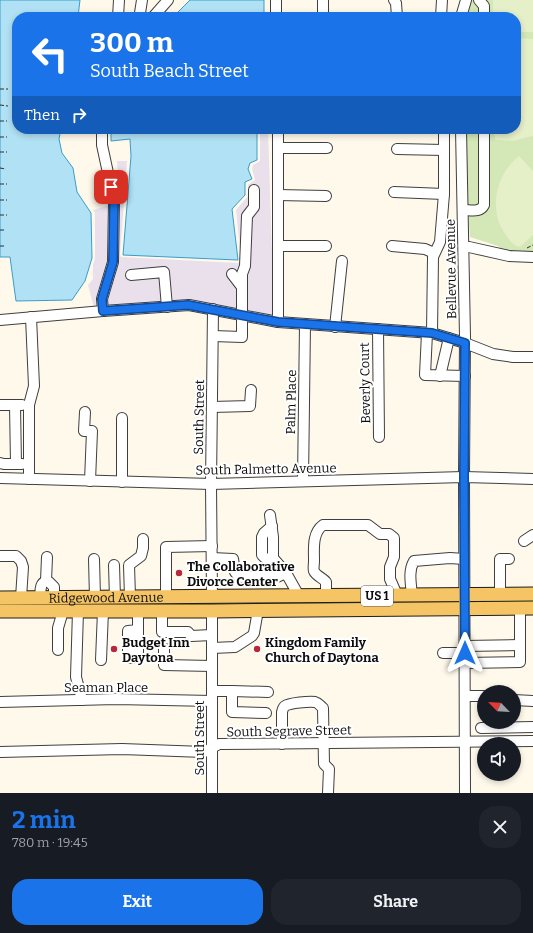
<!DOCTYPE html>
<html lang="en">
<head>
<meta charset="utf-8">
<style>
  body { margin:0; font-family:Bitter,serif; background:#20242c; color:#f1f3f6; height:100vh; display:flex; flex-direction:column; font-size:15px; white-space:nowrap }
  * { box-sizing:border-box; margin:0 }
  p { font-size:13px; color:#9ea1a6 }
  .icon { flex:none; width:22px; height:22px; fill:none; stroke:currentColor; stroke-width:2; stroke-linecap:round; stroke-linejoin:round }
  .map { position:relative; height:793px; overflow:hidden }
  .side { display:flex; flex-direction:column; background:#171b24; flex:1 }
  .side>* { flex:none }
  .top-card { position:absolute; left:12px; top:12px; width:509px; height:122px; border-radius:16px; box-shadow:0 2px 6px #0003; background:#1a73e8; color:#fff; overflow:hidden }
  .needle { width:26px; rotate:295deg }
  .fabs { position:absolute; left:477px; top:685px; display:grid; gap:8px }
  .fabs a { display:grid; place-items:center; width:44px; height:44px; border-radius:50%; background:#171b24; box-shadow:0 2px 6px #0003; font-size:20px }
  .pin { position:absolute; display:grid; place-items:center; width:34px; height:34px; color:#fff; margin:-17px; border-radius:8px; box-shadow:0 2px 6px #0006 }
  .me { position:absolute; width:44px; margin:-22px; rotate:0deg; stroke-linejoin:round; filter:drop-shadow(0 0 3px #0008) }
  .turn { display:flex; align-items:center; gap:14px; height:84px; padding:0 12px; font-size:18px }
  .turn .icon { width:52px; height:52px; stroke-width:2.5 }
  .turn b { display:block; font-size:28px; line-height:34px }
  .then { display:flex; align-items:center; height:38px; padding:0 12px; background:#0003; gap:8px; font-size:15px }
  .round { display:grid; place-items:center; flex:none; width:42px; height:42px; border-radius:16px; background:#20242c }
  .headline { display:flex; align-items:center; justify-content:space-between; height:68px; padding:0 12px }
  h1 { font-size:24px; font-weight:700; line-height:30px; color:#1a73e8 }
  .action { display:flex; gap:8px; margin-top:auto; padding:8px 12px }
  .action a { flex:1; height:46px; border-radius:16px; background:#1a73e8; color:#fff; font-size:16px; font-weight:700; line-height:46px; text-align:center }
  .action a+a { background:#20242c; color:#f1f3f6 }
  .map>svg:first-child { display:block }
</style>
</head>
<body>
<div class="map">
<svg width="533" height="793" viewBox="0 0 533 793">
  <rect width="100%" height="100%" fill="#fff9eb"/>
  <g fill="#e9e0eb" fill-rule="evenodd">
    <path d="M260 129H268L274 316H266L217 306 107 307 106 300 118 203 120 202 117 161H127L120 254 121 257 238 263 241 260 236 210 248 196V185L255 180 252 169 253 165 260 161ZM233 269 248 288 242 292 227 273Z"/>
    <path d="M110 205 109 261 99 307 94 308 88 285 93 279V265L95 258V213L93 210Z"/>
  </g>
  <path fill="#d4e7b6" d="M465 0H533V257L509 256 498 246 470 237 461 129H516V17H461Z"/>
  <g fill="#e5efc8">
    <path d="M493 0H533V32H516V17H493Z"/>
    <path d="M516 38 533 39V136L512 141 495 140 494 129H516Z"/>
    <path d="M519 156 533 171V235L520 247C514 246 510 241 506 235 488 211 495 175 519 156Z"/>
  </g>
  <g fill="#b1e1f4" stroke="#3a9dc9">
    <path d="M0 0H80L78 17H17V129H61L59 139 62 153 73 168 77 192 91 213 92 258 85 281 72 300 16 301 10 257H0Z"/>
    <path d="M190 0H264V17H173Z"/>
    <path d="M111 129H257V160L250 163 248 169 252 179 245 182V195L232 209 238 260 123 255 131 156 130 139 111 141Z"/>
  </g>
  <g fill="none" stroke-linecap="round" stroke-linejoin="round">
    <defs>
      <g id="minor">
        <path d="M142 0 140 13 142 17"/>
        <path d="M394 0 396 3 397 17"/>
        <path d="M479 0 484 6V17"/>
        <path d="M118 17 119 0"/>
        <path d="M153 17 168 0"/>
        <path d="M276 17V1"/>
        <path d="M323 17V0"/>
        <path d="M441 17 442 0"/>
        <path d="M461 17 466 0"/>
        <path d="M102 129V145L114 201 113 262 102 299 103 311"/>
        <path d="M278 129V322"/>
        <path d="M461 129 465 337 464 477 465 793"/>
        <path d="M278 148H327"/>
        <path d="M397 149 444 150"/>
        <path d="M394 192 444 194"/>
        <path d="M278 195 326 196"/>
        <path d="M463 210C471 210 480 213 484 205V129"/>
        <path d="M278 246H326"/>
        <path d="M392 246 425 249 434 253"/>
        <path d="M464 247H469L509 256 533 257"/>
        <path d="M232 274 242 287"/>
        <path d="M131 275 164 272 167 307"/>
        <path d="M0 320 103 311 189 305 278 322 432 333 465 343 493 354 513 357H533"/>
        <path d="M335 327 342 261"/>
        <path d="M378 329 379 437"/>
        <path d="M427 333 425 375 465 376"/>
        <path d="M432 333 433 257 440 242 444 194V129"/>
        <path d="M213 336 242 337V274L245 266 247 216 254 207V190"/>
        <path d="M440 376 449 338"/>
        <path d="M0 405H22"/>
        <path d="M15 405 16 464"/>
        <path d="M212 407 250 406 251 390"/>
        <path d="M85 412 84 431H92L90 481"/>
        <path d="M0 463 4 464H22"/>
        <path d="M0 478 211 484 464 477 533 479"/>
        <path d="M29 479V405L34 386 31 317"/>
        <path d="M303 481 305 324"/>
        <path d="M122 482V418"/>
        <path d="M272 526 264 533 262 537V555L265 558 277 563"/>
        <path d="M524 541 533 535"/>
        <path d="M0 556H16L21 561 23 567 21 598"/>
        <path d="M47 557 46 581 49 582 54 587V598"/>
        <path d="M212 558 233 559 235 572 239 577H277L286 573 273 558V537L270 515"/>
        <path d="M94 559 95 598"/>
        <path d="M114 565 115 598"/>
        <path d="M286 573 299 596"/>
        <path d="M500 594V559H509"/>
        <path d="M412 595C411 584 408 571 414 561L450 558 464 559"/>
        <path d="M326 596V582C323 578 316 576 314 571 313 569 314 564 314 561 314 549 312 533 323 525H368L380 534H389L394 538V557L390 567V579L397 595"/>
        <path d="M130 597 129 565 141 556 143 548V539"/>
        <path d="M166 597V547L212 546"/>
        <path d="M212 597 211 484 213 309"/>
        <path d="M40 598C41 591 39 584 46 581"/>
        <path d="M78 611 76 677 82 700"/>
        <path d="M138 611V657L131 658 128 654V631L138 630"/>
        <path d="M162 611V632H188L191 636 212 635"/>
        <path d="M212 611V793"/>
        <path d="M465 646 520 645"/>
        <path d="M164 648V665L212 666"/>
        <path d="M212 648 235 647 252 636 254 633 258 610"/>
        <path d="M58 650V628L63 611"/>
        <path d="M443 653H465"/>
        <path d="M101 660 103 611"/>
        <path d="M465 663 520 662V608"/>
        <path d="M212 691H232V712L266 713"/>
        <path d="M232 691 268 692"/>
        <path d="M465 696H484"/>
        <path d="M514 700 533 701"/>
        <path d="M0 702 116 699 212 701"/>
        <path d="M481 728 533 727"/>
        <path d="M282 744V712C283 709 283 707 285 706 289 703 310 701 315 702 319 703 320 706 323 708L324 764 329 769 328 793"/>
        <path d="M0 752 122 749 204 752 219 744 533 741"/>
      </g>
      <g id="major">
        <path id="s1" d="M0 598 533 594"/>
        <path d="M0 611H212L533 608"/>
      </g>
    </defs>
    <use href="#minor" stroke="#3f3f3f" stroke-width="12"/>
    <use href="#major" stroke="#1d1d1d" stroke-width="15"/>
    <g stroke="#2e2e2e" stroke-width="1" stroke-dasharray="4 2" stroke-linecap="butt">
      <path d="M0 89H8"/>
      <path d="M0 105 8 106"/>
      <path d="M0 121H7"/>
      <path d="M0 137H7"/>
      <path d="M0 152H7"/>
      <path d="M0 168 6 169"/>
      <path d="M0 184H7"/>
      <path d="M0 200H7"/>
      <path d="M0 215H7"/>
      <path d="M0 230H6"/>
      <path d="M0 246H6"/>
      <path d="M527 248 533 245"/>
    </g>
    <use href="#minor" stroke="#fff" stroke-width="10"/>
    <use href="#major" stroke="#f5c565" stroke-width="13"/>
  </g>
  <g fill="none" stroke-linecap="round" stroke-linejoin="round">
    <defs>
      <path id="route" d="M111 187 114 201 113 262 102 299 103 311 188 305 278 322 432 333 465 343 464 477 465 653"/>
    </defs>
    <use href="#route" stroke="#114b97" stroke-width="10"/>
    <use href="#route" stroke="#1a73e8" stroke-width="7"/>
  </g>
  <g fill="#b8283c" stroke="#fff" stroke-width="1.5">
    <circle cx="179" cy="573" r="4"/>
    <circle cx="114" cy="649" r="4"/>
    <circle cx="257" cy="649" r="4"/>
  </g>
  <g text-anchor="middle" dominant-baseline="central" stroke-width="4" stroke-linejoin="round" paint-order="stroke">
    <rect fill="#fff" stroke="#555" stroke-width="1" x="361" y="586" width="32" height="20" rx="3"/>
    <g font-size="12" font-weight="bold" fill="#0c0c0c">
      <text x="377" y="596">US 1</text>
    </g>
    <g font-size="13" fill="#0c0c0c" stroke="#fff">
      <text transform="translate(451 269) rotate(-91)">Bellevue Avenue</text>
      <text transform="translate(365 383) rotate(-91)">Beverly Court</text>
      <text transform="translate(291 402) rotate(-89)">Palm Place</text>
      <text transform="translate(199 417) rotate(-89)">South Street</text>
      <text transform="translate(266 469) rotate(-1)">South Palmetto Avenue</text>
      <text stroke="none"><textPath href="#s1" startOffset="106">Ridgewood Avenue</textPath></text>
      <text x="106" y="687">Seaman Place</text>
      <text transform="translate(289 731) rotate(-1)">South Segrave Street</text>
      <text transform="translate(199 738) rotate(-90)">South Street</text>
    </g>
    <g font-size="13" font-weight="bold" fill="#0c0c0c" stroke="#fff" text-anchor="start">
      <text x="187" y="566">The Collaborative<tspan x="187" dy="15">Divorce Center</tspan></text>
      <text x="122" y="642">Budget Inn<tspan x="122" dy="15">Daytona</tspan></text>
      <text x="265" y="642">Kingdom Family<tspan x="265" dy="15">Church of Daytona</tspan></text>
    </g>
  </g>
</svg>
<div class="fabs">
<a><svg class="needle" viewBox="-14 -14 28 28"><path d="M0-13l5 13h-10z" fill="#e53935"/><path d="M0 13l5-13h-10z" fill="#9ea1a6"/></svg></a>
<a><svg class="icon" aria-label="sound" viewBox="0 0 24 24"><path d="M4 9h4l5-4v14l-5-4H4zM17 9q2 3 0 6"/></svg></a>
</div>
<div class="pin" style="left:111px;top:187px;background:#d93025"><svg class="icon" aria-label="arrive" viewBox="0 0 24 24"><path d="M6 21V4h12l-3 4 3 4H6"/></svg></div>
<svg class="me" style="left:465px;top:653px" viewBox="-20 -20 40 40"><path d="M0-17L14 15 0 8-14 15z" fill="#1a73e8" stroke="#fff" stroke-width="4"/></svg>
<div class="top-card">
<div class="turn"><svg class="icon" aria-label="left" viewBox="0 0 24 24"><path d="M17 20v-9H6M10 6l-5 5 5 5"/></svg><div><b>300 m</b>South Beach Street</div></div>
<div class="then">Then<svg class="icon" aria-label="right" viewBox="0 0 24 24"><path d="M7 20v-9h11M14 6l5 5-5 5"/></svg></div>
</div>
</div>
<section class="side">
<div class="headline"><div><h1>2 min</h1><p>780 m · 19:45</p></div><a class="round"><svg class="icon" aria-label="close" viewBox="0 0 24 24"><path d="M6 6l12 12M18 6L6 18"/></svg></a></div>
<div class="action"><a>Exit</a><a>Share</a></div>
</section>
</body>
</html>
